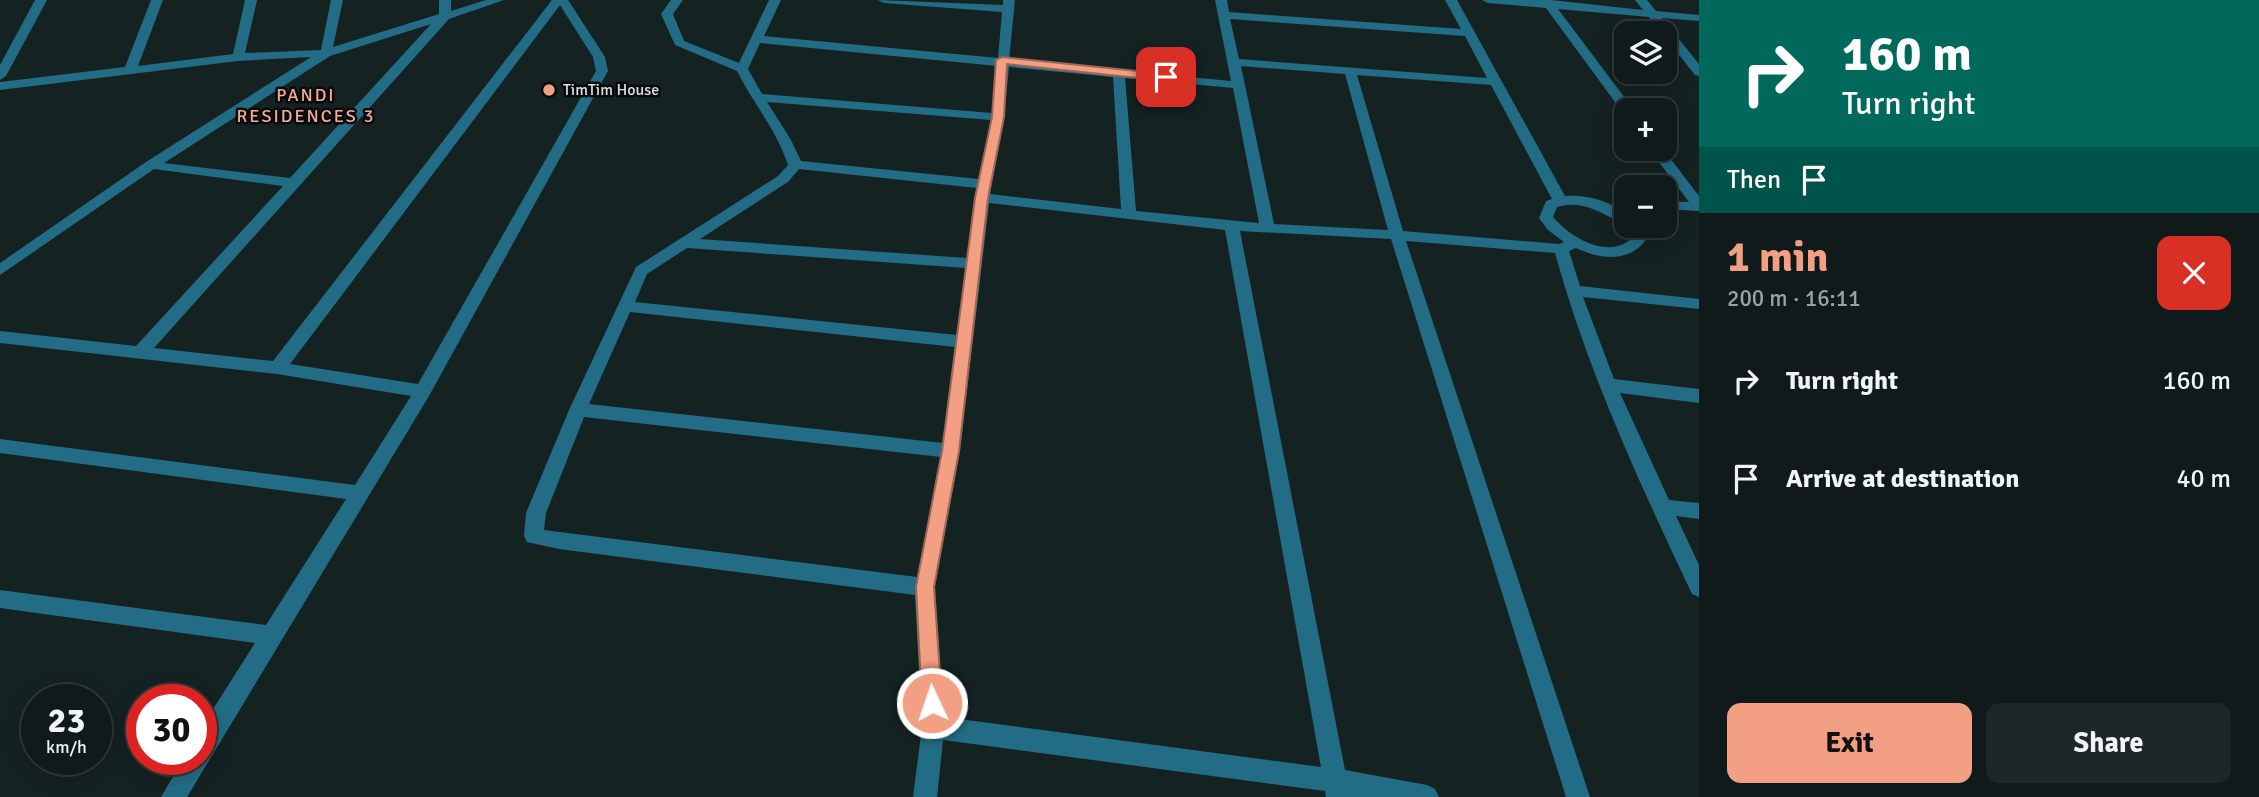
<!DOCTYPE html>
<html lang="en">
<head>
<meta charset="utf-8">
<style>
  body { margin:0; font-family:Signika,sans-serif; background:#1e2727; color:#f1f3f6; height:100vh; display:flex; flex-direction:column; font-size:26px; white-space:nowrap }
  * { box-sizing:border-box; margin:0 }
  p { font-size:23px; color:#9ca1a2 }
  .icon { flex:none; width:38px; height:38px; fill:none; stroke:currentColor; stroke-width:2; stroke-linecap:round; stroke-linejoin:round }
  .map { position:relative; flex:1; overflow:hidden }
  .drawer { display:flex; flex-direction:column; background:#101a1a; width:560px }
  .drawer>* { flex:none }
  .guide { background:#00695c; color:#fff; overflow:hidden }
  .controls { position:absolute; left:1614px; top:21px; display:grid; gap:14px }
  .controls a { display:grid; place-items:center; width:63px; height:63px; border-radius:14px; background:#101a1a; box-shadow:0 4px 18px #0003,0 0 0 2px #303839; font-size:35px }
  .speed { position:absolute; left:21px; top:684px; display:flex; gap:14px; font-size:35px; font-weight:700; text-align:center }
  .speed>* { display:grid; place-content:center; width:91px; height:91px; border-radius:50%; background:#101a1a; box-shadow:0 4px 18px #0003,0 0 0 2px #303839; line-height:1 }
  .speed small { font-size:18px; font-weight:400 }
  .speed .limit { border:10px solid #d22; background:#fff; color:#111 }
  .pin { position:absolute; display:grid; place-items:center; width:60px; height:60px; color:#fff; margin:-30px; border-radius:14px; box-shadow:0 4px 10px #0006 }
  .me { position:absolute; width:77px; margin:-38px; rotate:357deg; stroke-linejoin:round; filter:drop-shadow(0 0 5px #0008) }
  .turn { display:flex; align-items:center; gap:24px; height:147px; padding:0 28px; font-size:32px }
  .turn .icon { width:91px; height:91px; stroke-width:2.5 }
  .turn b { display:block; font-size:49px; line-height:60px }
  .then { display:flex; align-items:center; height:66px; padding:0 28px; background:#0003; gap:14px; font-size:26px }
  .round { display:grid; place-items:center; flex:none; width:74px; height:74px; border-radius:14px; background:#1e2727 }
  .summary { display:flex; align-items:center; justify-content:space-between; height:119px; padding:0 28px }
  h1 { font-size:42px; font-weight:800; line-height:52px; color:#f39f84 }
  .primary-button { display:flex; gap:14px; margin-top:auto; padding:14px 28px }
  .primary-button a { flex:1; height:80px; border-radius:14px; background:#f39f84; color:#111; font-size:28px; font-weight:800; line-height:80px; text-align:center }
  .primary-button a+a { background:#1e2727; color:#f1f3f6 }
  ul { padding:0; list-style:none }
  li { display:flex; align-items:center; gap:21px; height:98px; padding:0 28px }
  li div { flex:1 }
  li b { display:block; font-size:26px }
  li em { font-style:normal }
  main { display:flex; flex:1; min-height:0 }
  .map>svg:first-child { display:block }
</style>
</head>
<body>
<main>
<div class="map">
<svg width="1699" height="797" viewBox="0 0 1699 797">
  <rect width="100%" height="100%" fill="#152222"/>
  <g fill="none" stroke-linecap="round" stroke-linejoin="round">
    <g fill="#236c85" fill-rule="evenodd">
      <path d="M35 0H47L6 76 0 80V65Z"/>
      <path d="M151 0H163L138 66 233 54 245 0H257L245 53 321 50 331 0H343L333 47 439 14V0H451V11L486 0H504L449 19 154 348 273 361 552 0H568L605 57 608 71 429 396 187 797H161L183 760H201V728L255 643 0 608V590L266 625 346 499 0 453V439L355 485 411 396 277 374 0 343V331L136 346 283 186 154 169 0 275V263L146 162 311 57 238 61 0 90V82L125 67ZM560 5 593 57 596 71 418 384 290 364ZM431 24 290 178 164 163 330 56Z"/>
      <path d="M671 0H683L673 14 684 41 739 63 769 0H781L764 36 998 58 1002 12 884 3 878 0 1003 5V0H1015L1009 60 1231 81 1215 0H1227L1229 12 1461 29 1445 0H1457L1565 196C1586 194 1608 201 1626 212V224C1601 215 1586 199 1557 207L1553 217C1570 237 1606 259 1630 240L1626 226H1640L1645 241C1628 263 1599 259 1576 248L1569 251 1580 286 1699 299V309L1583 297 1614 379 1699 389V403L1620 393 1669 500 1699 503V519L1676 516 1699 565V597L1692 594C1640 484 1587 370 1555 253L1406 241 1590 797H1566L1391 239 1240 231 1345 770 1427 785 1435 789 1439 797H1326L1325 791 943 740 937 797H913L922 727 915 595 559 549 527 542 524 536 526 513 569 410 636 267 778 176 788 165C776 129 753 103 737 71L675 45 661 14ZM1230 19 1465 36 1487 78 1239 59ZM760 43 997 66 992 113 762 94 748 69ZM1241 66 1345 74 1388 230 1274 224ZM1009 67 1113 77 1121 209 990 194 1004 117ZM1357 75 1491 85 1552 199 1546 201 1539 218 1548 230 1564 242 1559 244 1403 231ZM1125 78 1233 88 1259 223 1136 211ZM767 102 991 120 979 179 801 161 791 140ZM799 169 977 188 967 258 700 239 788 182ZM989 203 1225 230 1321 767 944 717 935 587 960 451ZM687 248 966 268 957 335 635 302 647 274ZM630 312 955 347 943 443 589 404ZM584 417 941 457 917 577 544 530 546 513Z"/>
      <path d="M1482 0H1551L1643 10 1635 0H1647L1656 11 1699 15V21L1662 18 1699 64V76L1695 75 1649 17 1558 9 1634 110 1623 113 1546 8 1488 3Z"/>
      <path d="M1649 149H1663L1699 196V211L1664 209V201L1689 202Z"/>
    </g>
  </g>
  <path fill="#f39f84" stroke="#9e6756" stroke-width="2" d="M1002 57 1166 74 1171 77 1166 81 1007 64 1004 117 988 198 959 451 934 587 942 703 939 710 932 713 925 710 922 703 916 587 942 451 975 198 992 117 996 60Z"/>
  <circle fill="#f39f84" stroke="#060a0a" stroke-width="2.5" cx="549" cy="90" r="7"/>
  <g text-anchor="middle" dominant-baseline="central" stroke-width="5" stroke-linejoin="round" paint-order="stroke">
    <g font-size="16" fill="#d9e1e0" stroke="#060a0a" text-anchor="start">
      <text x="563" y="90">TimTim House</text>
    </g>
    <g font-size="18" letter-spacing="2" fill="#f9aa91" stroke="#060a0a">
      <text x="306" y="95">PANDI<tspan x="306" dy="21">RESIDENCES 3</tspan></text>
    </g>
  </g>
</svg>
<div class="controls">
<a><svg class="icon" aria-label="layers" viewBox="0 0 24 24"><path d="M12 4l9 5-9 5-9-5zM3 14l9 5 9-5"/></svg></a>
<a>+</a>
<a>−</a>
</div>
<div class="speed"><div>23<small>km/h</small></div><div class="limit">30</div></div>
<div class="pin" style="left:1166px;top:77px;background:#d93025"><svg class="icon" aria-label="arrive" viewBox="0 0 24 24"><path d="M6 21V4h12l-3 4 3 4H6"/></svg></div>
<svg class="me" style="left:932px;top:703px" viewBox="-20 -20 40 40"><circle r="17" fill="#f39f84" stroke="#fff" stroke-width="3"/><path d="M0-11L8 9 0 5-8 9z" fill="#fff"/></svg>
</div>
<section class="drawer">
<div class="guide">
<div class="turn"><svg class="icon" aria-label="right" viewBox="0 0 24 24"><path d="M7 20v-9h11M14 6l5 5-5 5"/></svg><div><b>160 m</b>Turn right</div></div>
<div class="then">Then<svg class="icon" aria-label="arrive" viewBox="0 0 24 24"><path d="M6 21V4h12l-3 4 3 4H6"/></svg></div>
</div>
<div class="summary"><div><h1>1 min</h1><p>200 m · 16:11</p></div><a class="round" style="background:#d93025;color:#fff"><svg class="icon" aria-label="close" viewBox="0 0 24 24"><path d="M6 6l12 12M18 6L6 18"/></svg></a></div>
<ul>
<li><svg class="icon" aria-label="right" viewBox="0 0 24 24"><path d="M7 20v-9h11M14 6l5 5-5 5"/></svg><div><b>Turn right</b></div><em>160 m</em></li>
<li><svg class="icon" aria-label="arrive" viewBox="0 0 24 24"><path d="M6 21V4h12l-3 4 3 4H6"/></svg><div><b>Arrive at destination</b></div><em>40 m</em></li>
</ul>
<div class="primary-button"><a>Exit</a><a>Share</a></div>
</section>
</main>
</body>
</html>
